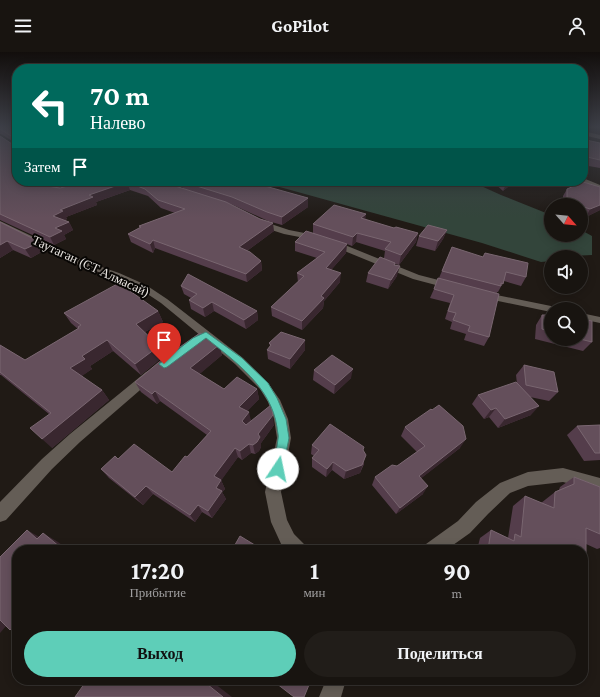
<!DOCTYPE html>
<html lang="ru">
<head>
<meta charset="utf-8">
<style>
  body { margin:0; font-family:"Crimson Pro",serif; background:#211d19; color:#f1f3f6; height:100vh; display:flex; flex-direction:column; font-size:15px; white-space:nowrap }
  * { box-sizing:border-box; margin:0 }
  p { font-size:13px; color:#9f9e9f }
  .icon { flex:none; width:22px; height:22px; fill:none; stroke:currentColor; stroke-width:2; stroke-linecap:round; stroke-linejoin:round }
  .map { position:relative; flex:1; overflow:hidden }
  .drawer { position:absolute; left:12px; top:493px; width:576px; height:140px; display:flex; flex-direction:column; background:#181410; border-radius:16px; box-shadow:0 2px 10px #0003,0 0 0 1px #363330 }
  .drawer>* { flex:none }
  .guide { position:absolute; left:12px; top:12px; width:576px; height:122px; border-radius:16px; box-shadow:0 2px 10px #0003,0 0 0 1px #363330; background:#00695c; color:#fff; overflow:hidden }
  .needle { width:26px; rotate:117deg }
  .tools { position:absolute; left:544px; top:146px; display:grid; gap:8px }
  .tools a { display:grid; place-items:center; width:44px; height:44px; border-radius:50%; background:#181410; box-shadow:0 2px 10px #0003,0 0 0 1px #363330; font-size:20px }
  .pin { position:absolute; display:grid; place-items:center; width:34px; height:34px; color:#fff; margin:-41px -17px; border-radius:50% 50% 50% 0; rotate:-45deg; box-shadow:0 0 4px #0007 }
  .pin .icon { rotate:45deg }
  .me { position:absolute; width:44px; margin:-22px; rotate:11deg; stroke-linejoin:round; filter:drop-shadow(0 0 3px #0008) }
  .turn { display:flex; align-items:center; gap:14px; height:84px; padding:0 12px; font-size:18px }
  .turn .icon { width:52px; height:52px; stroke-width:2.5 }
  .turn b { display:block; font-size:28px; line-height:34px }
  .then { display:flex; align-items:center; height:38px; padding:0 12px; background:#0003; gap:8px; font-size:15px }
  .eta { display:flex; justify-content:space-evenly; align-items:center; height:68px; text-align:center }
  .eta b { font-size:24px; font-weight:700; line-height:28px }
  .cta { display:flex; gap:8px; margin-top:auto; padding:8px 12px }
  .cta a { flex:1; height:46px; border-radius:24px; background:#5eceb8; color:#111; font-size:16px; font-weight:700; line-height:46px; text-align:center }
  .cta a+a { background:#211d19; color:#f1f3f6 }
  header { display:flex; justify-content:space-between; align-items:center; height:52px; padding:0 12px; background:#181410; font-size:18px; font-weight:700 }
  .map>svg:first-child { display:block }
</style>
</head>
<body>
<header><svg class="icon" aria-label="menu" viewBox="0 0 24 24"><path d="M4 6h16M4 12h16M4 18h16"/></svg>GoPilot<svg class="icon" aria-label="person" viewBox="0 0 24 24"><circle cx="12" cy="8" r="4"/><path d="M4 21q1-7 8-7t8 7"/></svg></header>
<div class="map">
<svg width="600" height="645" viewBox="0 0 600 645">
  <rect width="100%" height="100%" fill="#201a15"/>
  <path fill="#33453b" d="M258 129H470L501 143 551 163V183H581V178L592 184V203L551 205V209L541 210 482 191Z"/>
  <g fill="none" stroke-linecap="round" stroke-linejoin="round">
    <g fill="#645d56" fill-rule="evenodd">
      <path d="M583 79 600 83V87L583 83Z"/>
      <path d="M583 126 600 133V137L581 129H583Z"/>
      <path d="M41 129H48L51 133V138C59 139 69 139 77 135 84 132 83 129 91 129 80 144 61 145 45 140V133Z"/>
      <path d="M256 167H262L265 170 289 178 325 185 419 223 454 232 456 234 451 237 413 227 320 189 284 182 259 174 255 169Z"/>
      <path d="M0 169 84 209 119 221 146 233 167 247 243 306 268 331 280 348 288 367 291 386 281 440 287 468 294 482 304 492 307 498H286L282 494 271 470 265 440 277 386 274 367 268 350 260 337 235 312 161 251 140 237 113 225 78 213 0 174Z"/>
      <path d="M482 240 551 254 556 257H551V260L479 245 477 243Z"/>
      <path d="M581 261 600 265V271L581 267Z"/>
      <path d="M150 318 154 320 156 323 154 326 80 390 52 417 6 468 0 470V450L42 407 70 382 146 320Z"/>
      <path d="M563 416 600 426V440L563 430 528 434 510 441 488 462 470 481 446 498H423L426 492 458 469 476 450 500 431 528 420Z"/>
      <path d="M326 628H346L341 645H319Z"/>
    </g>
  </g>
  <g fill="#543d4b">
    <path d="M0 75H17V129H41L44 134 52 135 49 129H167L172 133 185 137 170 129H247L308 146V155L282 173 268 169 233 153 226 150 274 179 247 199 261 209 262 218 247 230 155 196 153 201 131 190 128 182 140 176 139 174 175 161 161 156 148 144 130 138 96 150 97 153 66 165 67 167 65 168 69 170 73 178 64 183 66 187 54 193 0 168V84L12 92H14V90L1 82H0Z"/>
    <path d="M583 91H600V116L583 113Z"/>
    <path d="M492 129H511L509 134 503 139Z"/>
    <path d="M567 137 600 158 586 165 581 163V153H563V144Z"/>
    <path d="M365 168 394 176 418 181 416 190 399 213 395 212 397 224 388 237 366 230 368 221 384 206 385 199 356 190 352 194 347 192 346 201 331 218 340 230 324 249 323 256 302 278 272 264 271 255 298 230 297 221 317 206 295 199V190L313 181V172Z"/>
    <path d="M0 170 40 190 45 198 31 206 13 198 0 206Z"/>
    <path d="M447 178 443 187 435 199 416 194 419 184Z"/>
    <path d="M452 195 526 225 521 234 504 229 498 240H497V241L489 285 484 294 464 288 466 282 450 277 452 270 445 267 450 251 430 246 434 237 439 226Z"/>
    <path d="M181 234 257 259 258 268 246 277 214 259 205 265 191 257 189 248 191 246 184 242Z"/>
    <path d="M158 259 163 270 145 280 159 294 164 304 141 323 113 299 90 314 92 317 81 324 102 338 109 348 52 396 49 362 1 323H0V293L25 308 78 277 71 271 64 261Z"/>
    <path d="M542 263H551V287H581L592 290 583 299 535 287 536 273Z"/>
    <path d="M305 288V298L290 317 268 307 267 298 270 294 269 291Z"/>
    <path d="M219 293 222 303 199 322 224 337H257L259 347 247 359 251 369 274 373 261 391V395L259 399 255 402 251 401 242 408 238 405 221 428 225 437 222 440 226 447 212 466 202 460 195 470 153 442 143 453 109 426 101 417 118 407 172 420 187 405 207 383 160 349 157 352 141 340 135 330Z"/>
    <path d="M524 313 558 340 549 349 530 345 531 363 498 376 489 365 484 367 472 352 478 343 517 332 516 323Z"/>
    <path d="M314 318 351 326 334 342 313 328Z"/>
    <path d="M600 373V408L584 409 567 383 577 374Z"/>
    <path d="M405 375 460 396 421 426 423 442 396 462 372 433 375 425 397 414 417 400 401 384Z"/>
    <path d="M312 393 363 398 364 412 360 421 344 427 332 418 326 425 312 415V406L314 404 311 402Z"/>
    <path d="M574 425 600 435V496L597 497 586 492V574H583V498H477L480 486 491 478 508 486 513 454 525 444 541 451 555 440 559 438 560 435Z"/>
  </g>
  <g fill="#39272f">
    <path d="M40 129H41L44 134 40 133Z"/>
    <path d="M57 129H84L70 136 61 137Z"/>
    <path d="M508 129H511L509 134 503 139 507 130Z"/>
    <path d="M127 130 130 138 96 150 97 153 66 165 67 167 57 172 53 164 60 158 89 143Z"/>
    <path d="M308 146V155L282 173V165Z"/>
    <path d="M600 153V158L586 165 590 157Z"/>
    <path d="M366 162 365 172 361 166Z"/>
    <path d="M69 170 73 178 64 183 66 187 54 193 50 185 55 176Z"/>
    <path d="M273 171 274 179 240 204 239 195Z"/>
    <path d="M447 178 443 187 435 199 438 189Z"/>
    <path d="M357 181 356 190 352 194 353 185Z"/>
    <path d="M418 181 416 190 399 213 401 203Z"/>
    <path d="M153 188 155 196 153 201 150 192Z"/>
    <path d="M7 189 13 198 0 206V193Z"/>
    <path d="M40 190 45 198 31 206 25 197Z"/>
    <path d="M347 192 346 201 325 225 326 216Z"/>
    <path d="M261 209 262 218 247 230 246 222Z"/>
    <path d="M400 214 397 224 388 237 391 228Z"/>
    <path d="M341 221 340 230 324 249 323 256 302 278V269L321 244Z"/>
    <path d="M212 250 214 259 205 265 203 256Z"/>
    <path d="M158 259 163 270 141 282 136 272Z"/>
    <path d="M257 259 258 268 246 277 244 268Z"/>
    <path d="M107 288 113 299 90 314 92 317 78 327 70 316 82 304Z"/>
    <path d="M305 288V298L290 317V307Z"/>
    <path d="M219 293 222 303 194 327 190 316Z"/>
    <path d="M159 294 164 304 141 323 135 312Z"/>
    <path d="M353 317 351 326 334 342 335 333Z"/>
    <path d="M257 337 259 347 242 365 239 355Z"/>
    <path d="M102 338 109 348 52 396 42 387Z"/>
    <path d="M155 339 160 349 157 352 152 342Z"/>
    <path d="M539 354 531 363 498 376 505 367Z"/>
    <path d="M496 356 489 365 484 367 491 358Z"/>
    <path d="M249 360 251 369 244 379 242 369Z"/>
    <path d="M273 363 274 373 261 391V395L259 399 255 402 253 393 258 382Z"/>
    <path d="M466 387 460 396 414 432 419 424Z"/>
    <path d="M249 392 251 401 242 408 240 399Z"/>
    <path d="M235 396 238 405 218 433 214 424Z"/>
    <path d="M366 403 360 421 344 427 346 419Z"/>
    <path d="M333 410 332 418 326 425 327 417Z"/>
    <path d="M221 428 225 437 222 440 226 447 212 466 208 459 216 436Z"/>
    <path d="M146 434 153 442 143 453 135 445Z"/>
    <path d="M428 434 423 442 396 462 400 456Z"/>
    <path d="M198 453 202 460 195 470 190 463Z"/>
    <path d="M27 478 43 487H37Z"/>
    <path d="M43 481 58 490 69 498H58Z"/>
    <path d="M0 562 14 565 0 581Z"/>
    <path d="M15 573H17V579L10 578Z"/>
    <path d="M202 628H210L232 645H223Z"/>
  </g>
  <g fill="#644f5b" stroke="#796670">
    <path d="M0 75H17V129H40V133L60 136 79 131 81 129H167L172 133 226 150 260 167 273 171 239 195 250 200 261 209 246 222 153 188 150 192 128 182 141 175 139 174 185 157 158 148 145 137 127 130 89 143 93 145 60 158 63 159 53 164 69 170 55 176 62 179 50 185 0 162V84L12 92H14V86L0 77Z"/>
    <path d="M586 88 600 91V108L583 104V91Z"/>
    <path d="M183 129H247L308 146 282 165 267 160 232 145 187 131Z"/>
    <path d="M583 130 600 135V153L590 157 581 154V153H579L567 148V137Z"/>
    <path d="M334 153 366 162 361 166 394 176 396 175 418 181 401 203 385 197 391 190 357 181 353 185 313 172Z"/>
    <path d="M0 170 40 190 25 197 7 189 0 193Z"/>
    <path d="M428 173 447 178 438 189 419 184Z"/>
    <path d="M306 179 347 192 326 216 341 221 321 244 324 246 302 269 271 255 304 224 297 221 325 200 295 190Z"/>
    <path d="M452 195 483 205 485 201 528 211 526 225 506 220 503 232 501 231V234L442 219Z"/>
    <path d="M380 205 395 211 394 213 400 214 391 228 368 221Z"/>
    <path d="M188 222 257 259 244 268 212 250 203 256 189 248 197 242 181 234Z"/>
    <path d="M438 226 499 242 489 285 468 279 470 274 453 268 456 261 448 259 454 243 434 237Z"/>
    <path d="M119 231 158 259 136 272 159 294 135 312 107 288 82 304 85 307 70 316 102 338 42 387 30 376 51 361 0 320V293L25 308 79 276 78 275 81 273 64 261Z"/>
    <path d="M542 263H551V280L542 277Z"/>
    <path d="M581 267 592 269V290L580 287H581Z"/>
    <path d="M281 280 305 288 290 307 267 298 271 293 269 291Z"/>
    <path d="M200 281 219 293 190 316 224 337 237 325 257 337 239 355 249 360 242 369 246 373 271 353 273 363 258 382 260 385 257 390 253 393 249 392 240 399 235 396 214 424 221 428 216 436 222 439 208 459 198 453 190 463 146 434 135 445 101 417 115 404 118 407 134 392 172 420 185 404 187 405 211 379 155 339 152 342 135 330 164 306Z"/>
    <path d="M332 303 353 317 335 333 314 318Z"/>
    <path d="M524 313 554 320 558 340 526 333Z"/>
    <path d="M516 330 539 354 505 367 496 356 491 358 478 343Z"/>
    <path d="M439 353 463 374 466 387 419 424 428 434 400 456 375 425 392 413 397 414 425 394 405 375 431 357 432 358Z"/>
    <path d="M330 372 364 395 363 398 366 403 362 413 346 419 333 410 327 417 312 406 319 398 312 393Z"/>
    <path d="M600 373V401H595L577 374Z"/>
    <path d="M574 425 600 435V482L586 476V574L583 573V498H488L491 478 514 489 515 482 521 485 525 444 554 456 555 440 574 432Z"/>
    <path d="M27 478 37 487 43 481 60 495 58 498H17V575L15 573 10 578 0 568V505Z"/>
    <path d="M240 484 263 498H232Z"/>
    <path d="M87 628H202L223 645H75Z"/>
    <path d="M272 628H311L304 645H294Z"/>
  </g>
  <linearGradient id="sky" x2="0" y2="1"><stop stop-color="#120e0c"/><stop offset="0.45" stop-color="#3c3e46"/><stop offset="1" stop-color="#3c3e46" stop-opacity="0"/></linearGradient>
  <rect width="600" height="166" fill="url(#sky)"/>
  <path fill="#5eceb8" stroke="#3d8678" d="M206 280 242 306 268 331 277 346 286 367 289 386 282 421 278 423 274 421 272 417C274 408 277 397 278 387 279 383 277 379 277 375 271 335 236 310 206 286L167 315 164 316 159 312 193 286Z"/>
  <g text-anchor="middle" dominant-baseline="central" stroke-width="4" stroke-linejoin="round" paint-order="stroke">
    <g font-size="13" fill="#e9e5e1" stroke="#080604">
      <text transform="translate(91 214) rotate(25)">Таутаган (СТ Алмасай)</text>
    </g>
  </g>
</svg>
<div class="tools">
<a><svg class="needle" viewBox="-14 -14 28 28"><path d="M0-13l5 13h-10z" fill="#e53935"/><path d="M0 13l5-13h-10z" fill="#9f9e9f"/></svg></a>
<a><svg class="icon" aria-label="sound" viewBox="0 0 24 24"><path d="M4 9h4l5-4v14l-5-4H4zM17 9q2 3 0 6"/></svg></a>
<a><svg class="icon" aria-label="search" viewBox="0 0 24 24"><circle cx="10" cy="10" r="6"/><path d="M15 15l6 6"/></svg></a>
</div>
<div class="pin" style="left:164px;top:312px;background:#d93025"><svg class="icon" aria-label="arrive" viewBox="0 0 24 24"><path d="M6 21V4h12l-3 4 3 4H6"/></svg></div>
<svg class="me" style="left:278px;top:417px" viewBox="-20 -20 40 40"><circle r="19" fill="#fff"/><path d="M0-13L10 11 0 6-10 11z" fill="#5eceb8"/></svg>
<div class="guide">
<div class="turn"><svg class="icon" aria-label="left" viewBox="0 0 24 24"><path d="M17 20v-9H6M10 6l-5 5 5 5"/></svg><div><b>70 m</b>Налево</div></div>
<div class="then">Затем<svg class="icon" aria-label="arrive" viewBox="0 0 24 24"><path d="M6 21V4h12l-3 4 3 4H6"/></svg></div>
</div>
<section class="drawer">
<div class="eta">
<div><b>17:20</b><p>Прибытие</p></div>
<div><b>1</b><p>мин</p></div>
<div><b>90</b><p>m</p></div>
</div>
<div class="cta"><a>Выход</a><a>Поделиться</a></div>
</section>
</div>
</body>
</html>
